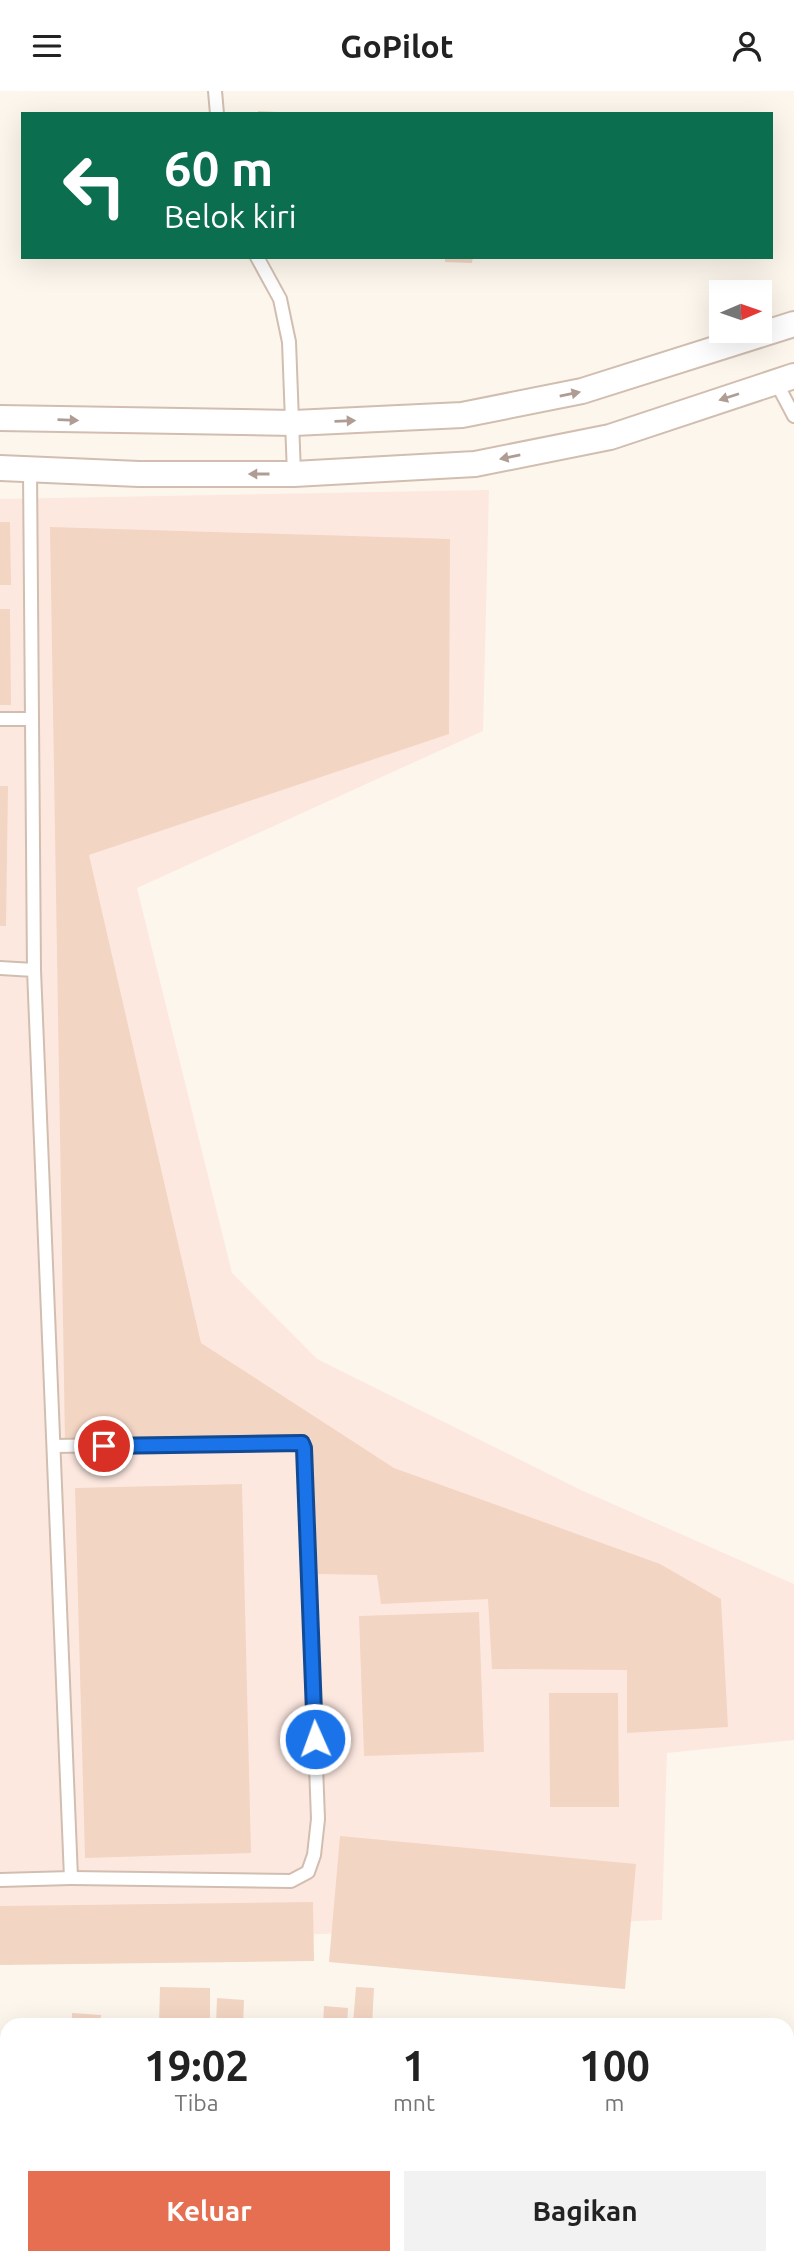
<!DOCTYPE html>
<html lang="id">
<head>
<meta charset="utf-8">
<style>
  body { margin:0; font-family:Ubuntu,sans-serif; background:#f2f2f2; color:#222; height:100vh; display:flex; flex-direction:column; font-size:26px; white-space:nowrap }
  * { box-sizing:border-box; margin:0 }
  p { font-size:23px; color:#767676 }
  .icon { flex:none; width:38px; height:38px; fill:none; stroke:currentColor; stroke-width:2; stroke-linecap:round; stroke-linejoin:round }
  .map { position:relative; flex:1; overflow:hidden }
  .drawer { position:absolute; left:0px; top:1927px; width:794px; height:247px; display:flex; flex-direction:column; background:#fff; border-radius:21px 21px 0 0; box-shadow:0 7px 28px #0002 }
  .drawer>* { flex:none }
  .top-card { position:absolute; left:21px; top:21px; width:752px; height:147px; border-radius:0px; box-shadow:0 7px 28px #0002; background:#0b6e4f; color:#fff; overflow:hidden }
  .needle { width:46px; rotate:88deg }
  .tools { position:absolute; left:709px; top:189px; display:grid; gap:14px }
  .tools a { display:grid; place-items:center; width:63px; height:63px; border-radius:0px; background:#fff; box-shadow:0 7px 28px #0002; font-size:35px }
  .pin { position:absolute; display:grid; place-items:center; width:60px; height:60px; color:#fff; margin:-30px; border:4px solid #fff; border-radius:50%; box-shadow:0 2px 7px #0007 }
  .me { position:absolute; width:77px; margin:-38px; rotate:358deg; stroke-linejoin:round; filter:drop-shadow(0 0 5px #0008) }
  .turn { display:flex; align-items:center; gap:24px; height:147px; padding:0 28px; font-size:32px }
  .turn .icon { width:91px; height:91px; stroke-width:2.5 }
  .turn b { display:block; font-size:49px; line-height:60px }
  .eta { display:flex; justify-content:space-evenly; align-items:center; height:119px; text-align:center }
  .eta b { font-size:42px; font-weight:600; line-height:49px }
  .action { display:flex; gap:14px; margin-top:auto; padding:14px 28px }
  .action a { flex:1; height:80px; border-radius:0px; background:#e76f51; color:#fff; font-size:28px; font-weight:600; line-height:80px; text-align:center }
  .action a+a { background:#f2f2f2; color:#222 }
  header { display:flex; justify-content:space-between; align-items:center; height:91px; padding:0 28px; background:#fff; font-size:32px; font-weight:600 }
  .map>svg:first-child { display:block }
</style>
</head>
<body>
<header><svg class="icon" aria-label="menu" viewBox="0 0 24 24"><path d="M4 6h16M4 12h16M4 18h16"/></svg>GoPilot<svg class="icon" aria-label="person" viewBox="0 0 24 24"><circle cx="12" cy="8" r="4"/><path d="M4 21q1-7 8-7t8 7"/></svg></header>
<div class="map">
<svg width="794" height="2172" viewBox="0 0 794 2172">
  <rect width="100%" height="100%" fill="#fdf6ec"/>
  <path fill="#fde8e0" d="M489 399 483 640 137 797 232 1182 317 1268 581 1399 794 1493V1649L667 1662 662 1829 0 1856V408Z"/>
  <g fill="#f3d5c3">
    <path d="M258 20 278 21 277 23H258Z"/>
    <path d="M445 166H473L472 172 445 171Z"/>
    <path d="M0 431H10L11 494H0Z"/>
    <path d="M50 436 450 448 449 643 89 764 201 1252 394 1377 660 1473 721 1508 728 1636 627 1642V1579L492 1578 488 1508 381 1513 377 1484 318 1483 311 1347 65 1351Z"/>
    <path d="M0 518H10L11 614H0Z"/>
    <path d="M0 695H8L6 835H0Z"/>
    <path d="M242 1393 251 1762 85 1767 75 1397Z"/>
    <path d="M479 1521 484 1661 364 1665 359 1525Z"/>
    <path d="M549 1602H618L619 1716H550Z"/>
    <path d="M340 1745 636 1773 625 1898 329 1871Z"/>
    <path d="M313 1811 314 1870 0 1874V1815Z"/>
    <path d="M160 1896 210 1897V1934H159Z"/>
    <path d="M356 1896 374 1897 372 1934 353 1933Z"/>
    <path d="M217 1907 244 1909 243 1934H216Z"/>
    <path d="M324 1915 348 1917 347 1934H323Z"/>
    <path d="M72 1922 101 1924 100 1934H72Z"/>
    <path d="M793 1994H794V2046L788 2044V2014Z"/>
    <path d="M0 2069H4L7 2087V2145L0 2146Z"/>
    <path d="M7 2162 11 2172H0V2164Z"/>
    <rect x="16" y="2166" width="20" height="6"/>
    <rect x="48" y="2166" width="29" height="6"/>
    <path d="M81 2166H140V2172H82Z"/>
    <path d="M147 2166H194V2169L147 2172Z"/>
    <path d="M199 2166H210L211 2172H187Z"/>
    <path d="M233 2166H280L281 2172H234Z"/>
  </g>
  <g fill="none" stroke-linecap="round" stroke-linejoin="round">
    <defs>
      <g id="service">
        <path d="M215 0 217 23"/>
        <path d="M257 166 280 208 289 251 294 383"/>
        <path d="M776 291 794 325"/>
        <path d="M30 379 34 879"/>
        <path d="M0 628H32"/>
        <path d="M0 877 34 879 71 1787 0 1789"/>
        <path d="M54 1355 296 1351 304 1357 318 1728 314 1764 308 1781 291 1790 71 1787"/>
      </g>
      <g id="minor">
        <path d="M0 327 294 332 462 324 582 300 794 233"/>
        <path d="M0 377 139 383H294L475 373 610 346 794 285"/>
        <path d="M0 1974H7"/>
        <path d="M788 2078 794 2079"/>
        <path d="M0 2155 7 2154"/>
      </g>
    </defs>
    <use href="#service" stroke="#d1beb0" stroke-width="16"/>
    <use href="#minor" stroke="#d1beb0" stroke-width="28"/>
    <use href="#service" stroke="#fff" stroke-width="12"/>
    <use href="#minor" stroke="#fff" stroke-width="24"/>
  </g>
  <defs><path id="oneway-solid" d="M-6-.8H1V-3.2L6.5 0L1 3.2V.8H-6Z" transform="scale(1.75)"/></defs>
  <g fill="#af9d94">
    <use href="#oneway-solid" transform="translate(570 303) rotate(-11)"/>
    <use href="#oneway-solid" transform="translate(729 306) rotate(162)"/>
    <use href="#oneway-solid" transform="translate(68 329) rotate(2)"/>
    <use href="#oneway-solid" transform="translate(345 330) rotate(-2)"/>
    <use href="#oneway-solid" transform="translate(510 366) rotate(169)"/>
    <use href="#oneway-solid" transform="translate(259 383) rotate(180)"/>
  </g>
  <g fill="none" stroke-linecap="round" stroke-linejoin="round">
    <defs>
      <path id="route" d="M104 1355 302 1352 304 1357 315 1648"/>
    </defs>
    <use href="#route" stroke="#114b97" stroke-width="18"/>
    <use href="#route" stroke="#1a73e8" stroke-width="12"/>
  </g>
</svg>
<div class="tools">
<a><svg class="needle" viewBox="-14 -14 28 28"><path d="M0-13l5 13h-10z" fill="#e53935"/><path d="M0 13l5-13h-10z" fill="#767676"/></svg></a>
</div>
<div class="pin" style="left:104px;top:1355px;background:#d93025"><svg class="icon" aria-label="arrive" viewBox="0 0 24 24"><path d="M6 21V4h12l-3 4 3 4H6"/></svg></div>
<svg class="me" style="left:315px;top:1648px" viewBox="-20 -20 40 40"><circle r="17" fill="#1a73e8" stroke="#fff" stroke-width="3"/><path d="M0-11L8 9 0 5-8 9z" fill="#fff"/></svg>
<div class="top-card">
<div class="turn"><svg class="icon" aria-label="left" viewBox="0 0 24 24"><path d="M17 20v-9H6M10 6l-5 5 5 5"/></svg><div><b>60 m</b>Belok kiri</div></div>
</div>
<section class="drawer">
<div class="eta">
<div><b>19:02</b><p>Tiba</p></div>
<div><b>1</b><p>mnt</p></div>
<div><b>100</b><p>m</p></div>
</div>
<div class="action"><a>Keluar</a><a>Bagikan</a></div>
</section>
</div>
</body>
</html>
